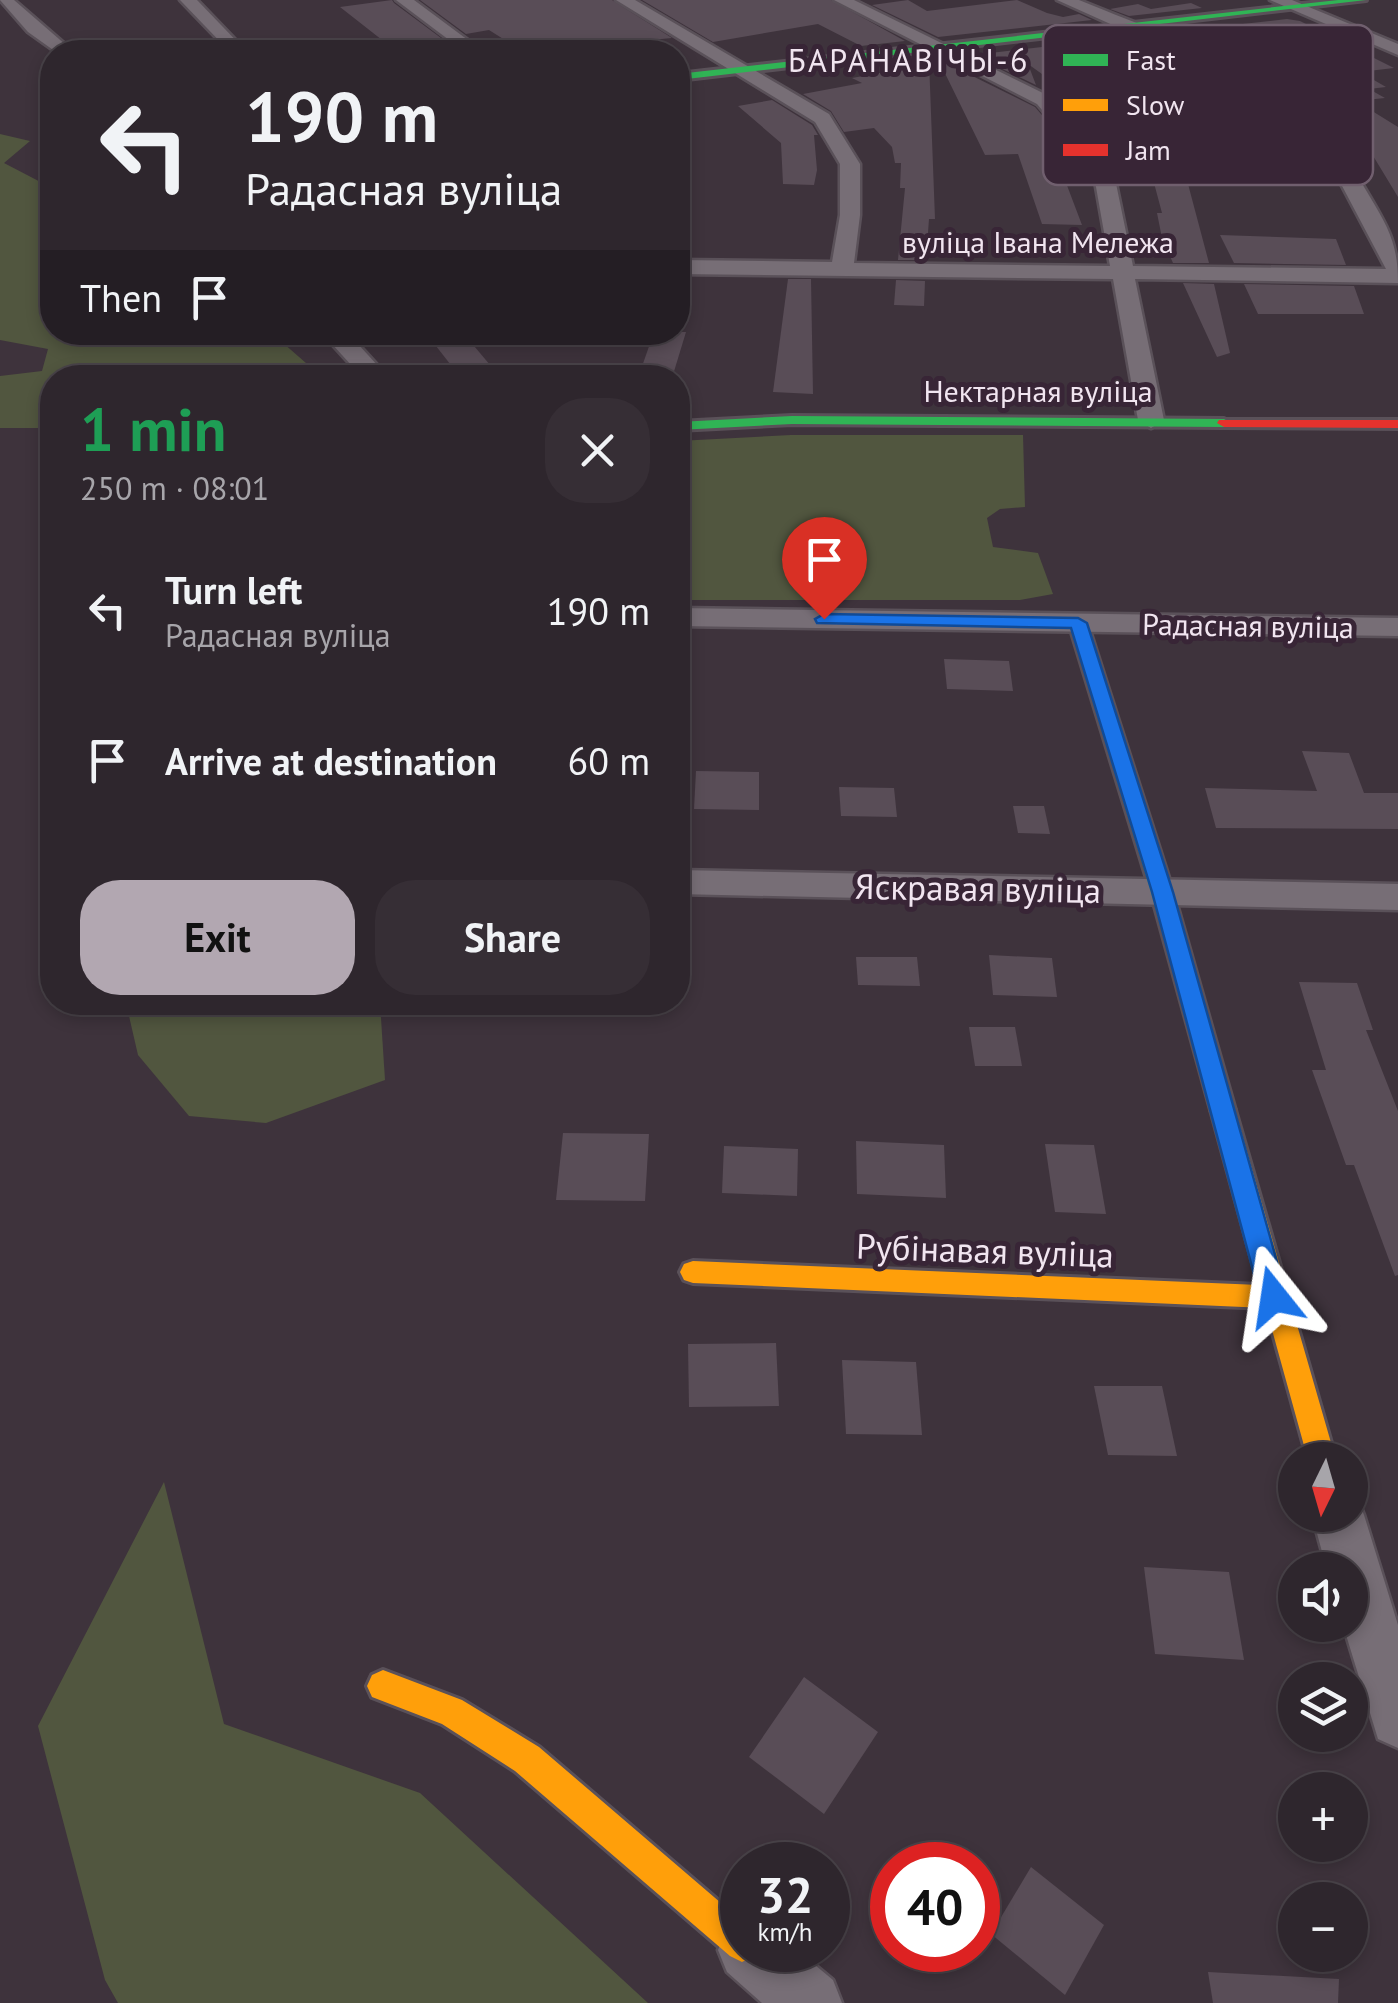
<!DOCTYPE html>
<html lang="en">
<head>
<meta charset="utf-8">
<style>
  body { margin:0; font-family:"PT Sans",sans-serif; background:#362e35; color:#f1f3f6; height:100vh; display:flex; flex-direction:column; font-size:38px; white-space:nowrap }
  * { box-sizing:border-box; margin:0 }
  p { font-size:32px; color:#a7a5aa }
  .icon { flex:none; width:55px; height:55px; fill:none; stroke:currentColor; stroke-width:2; stroke-linecap:round; stroke-linejoin:round }
  .map { position:relative; flex:1; overflow:hidden }
  .panel { position:absolute; left:40px; top:365px; width:650px; height:650px; display:flex; flex-direction:column; background:#2e262d; border-radius:40px; box-shadow:0 5px 15px #0003,0 0 0 2px #494349 }
  .panel>* { flex:none }
  .top-card { position:absolute; left:40px; top:40px; width:650px; height:305px; border-radius:40px; box-shadow:0 5px 15px #0003,0 0 0 2px #494349; background:#2e262d; color:#f1f3f6; overflow:hidden }
  .needle { width:65px; rotate:185deg }
  .fabs { position:absolute; left:1278px; top:1442px; display:grid; gap:20px }
  .fabs a { display:grid; place-items:center; width:90px; height:90px; border-radius:50%; background:#2e262d; box-shadow:0 5px 15px #0003,0 0 0 2px #494349; font-size:50px }
  .speed { position:absolute; left:720px; top:1842px; display:flex; gap:20px; font-size:50px; font-weight:700; text-align:center }
  .speed>* { display:grid; place-content:center; width:130px; height:130px; border-radius:50%; background:#2e262d; box-shadow:0 5px 15px #0003,0 0 0 2px #494349; line-height:1 }
  .speed small { font-size:25px; font-weight:400 }
  .speed .limit { border:15px solid #d22; background:#fff; color:#111 }
  .pin { position:absolute; display:grid; place-items:center; width:85px; height:85px; color:#fff; margin:-102px -42px; border-radius:50% 50% 50% 0; rotate:-45deg; box-shadow:0 0 10px #0007 }
  .pin .icon { rotate:45deg }
  .me { position:absolute; width:110px; margin:-55px; rotate:345deg; stroke-linejoin:round; filter:drop-shadow(0 0 8px #0008) }
  .turn { display:flex; align-items:center; gap:35px; height:210px; padding:0 40px; font-size:45px }
  .turn .icon { width:130px; height:130px; stroke-width:2.5 }
  .turn b { display:block; font-size:70px; line-height:85px }
  .then { display:flex; align-items:center; height:95px; padding:0 40px; background:#0003; gap:20px; font-size:38px }
  .round { display:grid; place-items:center; flex:none; width:105px; height:105px; border-radius:40px; background:#362e35 }
  .headline { display:flex; align-items:center; justify-content:space-between; height:170px; padding:0 40px }
  h1 { font-size:60px; font-weight:600; line-height:75px; color:#1e9e55 }
  .primary-button { display:flex; gap:20px; margin-top:auto; padding:20px 40px }
  .primary-button a { flex:1; height:115px; border-radius:40px; background:#b2a7b1; color:#111; font-size:40px; font-weight:600; line-height:115px; text-align:center }
  .primary-button a+a { background:#362e35; color:#f1f3f6 }
  ul { padding:0; list-style:none }
  li { display:flex; align-items:center; gap:30px; height:150px; padding:0 40px }
  li div { flex:1 }
  li b { display:block; font-size:38px }
  li em { font-style:normal }
  .map>svg:first-child { display:block }
</style>
</head>
<body>
<div class="map">
<svg width="1398" height="2003" viewBox="0 0 1398 2003">
  <rect width="100%" height="100%" fill="#3e333c"/>
  <g fill="#51563f">
    <path d="M0 134 30 141 4 163 52 188V332L263 333 275 336 322 377 52 378V428H0V376L42 371 48 349 0 340Z"/>
    <path d="M791 435H1023L1025 507 1000 509 987 518 993 547 1038 553 1053 594 1020 600H678V441Z"/>
    <path d="M126 1003H380L385 1080 266 1123 189 1116 138 1055Z"/>
    <path d="M164 1482 224 1724 420 1793 648 2003H118L105 1980 38 1726Z"/>
  </g>
  <g fill="#594d57">
    <path d="M392 0 394 3 441 38 391 47 340 7Z"/>
    <path d="M420 0H612L672 38 524 52 489 30 466 34Z"/>
    <path d="M642 0H831L905 41 861 46 818 24 713 42Z"/>
    <path d="M908 0 927 11 1017 0 1047 13 1063 17 1079 14 1092 20 938 37 872 5Z"/>
    <path d="M1191 3 1202 8 1129 16 1110 9 1138 4 1151 9Z"/>
    <path d="M1287 19 1300 21 1394 68 1360 72 1386 87 1369 89 1385 98 1356 101 1398 127V197L1358 131 1331 133 1294 99 1266 79 1170 32Z"/>
    <path d="M1120 38 1179 144 1132 145 1115 122H1109L1028 64 1036 85 973 55Z"/>
    <path d="M938 59 1035 107 1052 127 1064 159H1057L1082 225 1042 224 1018 154 985 155Z"/>
    <path d="M929 60 935 219H929L926 260H898L905 188H900L901 163H895L892 147 874 128 844 132 831 111 803 94 862 83 852 78 907 68 897 63Z"/>
    <path d="M772 100 812 125 818 135H814L817 170 814 185 783 184 781 143 738 106Z"/>
    <path d="M1154 183 1188 184 1209 263H1173L1162 238 1157 213H1162Z"/>
    <path d="M1220 235 1336 239 1346 265 1234 263Z"/>
    <path d="M788 279H811L813 394 773 392Z"/>
    <path d="M896 280 925 281 924 306 894 305Z"/>
    <path d="M1183 283 1214 284 1230 353 1217 357Z"/>
    <path d="M1244 284 1354 286 1364 314H1258Z"/>
    <path d="M654 332H686L672 378H638Z"/>
    <path d="M469 340 501 378H461L436 346Z"/>
    <path d="M944 659 1009 661 1013 691 947 689Z"/>
    <path d="M1302 751 1349 753 1364 793H1398V829L1216 828 1205 788 1317 791Z"/>
    <path d="M696 771 759 772V810L694 809Z"/>
    <path d="M839 787 894 788 897 817 841 816Z"/>
    <path d="M1013 806H1044L1050 834 1018 833Z"/>
    <path d="M989 955 1052 958 1057 997 993 995Z"/>
    <path d="M856 957H917L920 986 858 985Z"/>
    <path d="M1299 982 1357 983 1373 1030H1366L1398 1111V1275L1395 1276 1354 1165H1346L1312 1070H1326Z"/>
    <path d="M969 1027H1015L1022 1066H975Z"/>
    <path d="M563 1133 649 1134 645 1201 556 1200Z"/>
    <path d="M856 1141 944 1145 946 1198 857 1194Z"/>
    <path d="M1045 1144 1094 1145 1106 1214 1055 1212Z"/>
    <path d="M724 1146 798 1149 797 1196 722 1193Z"/>
    <path d="M776 1343 779 1406 689 1407 688 1344Z"/>
    <path d="M842 1360 916 1362 922 1435 846 1434Z"/>
    <path d="M1094 1386H1162L1177 1456 1108 1455Z"/>
    <path d="M1144 1567 1229 1572 1244 1660 1155 1654Z"/>
    <path d="M804 1677 878 1732 824 1814 749 1757Z"/>
    <path d="M1031 1867 1104 1925 1065 1995 991 1934Z"/>
    <path d="M1208 1972 1339 1979 1338 2003H1213Z"/>
  </g>
  <g fill="none" stroke-linecap="round" stroke-linejoin="round">
    <defs>
      <g id="street">
        <path d="M0 0H14L74 52H56L28 32Z"/>
        <path d="M180 0H197L247 52H230Z"/>
        <path d="M396 0H414L484 52H465Z"/>
        <path d="M616 0H635L829 114 860 164V215L854 263 1110 266 1093 170 1037 104 834 0H854L1049 96 1113 169 1133 266 1386 269 1331 165 1286 116 1206 67 1057 0H1079C1158 33 1254 62 1317 123 1338 144 1355 171 1370 197 1389 229 1398 245 1398 283L1135 279 1164 420 1151 428 1138 420 1113 279 678 274V260L832 262 840 215V164L815 122Z"/>
        <path d="M1270 0H1292L1398 44V55Z"/>
        <path d="M321 332H347L389 378H363Z"/>
        <path d="M678 608 1398 618V636L678 626Z"/>
        <path d="M678 870 1398 884V910L678 894Z"/>
        <path d="M1350 1495 1357 1498 1364 1515 1398 1625V1748L1378 1739 1343 1625H1350V1570H1327L1312 1515H1350Z"/>
        <path d="M742 1921V1950H797L833 1980 842 2003H762L727 1972 718 1950 727 1928Z"/>
      </g>
      <g id="fast">
        <path d="M1338 0H1366L678 80V74Z"/>
        <path d="M792 416 1224 419 1231 423 1224 427 792 424 678 430V422Z"/>
        <path d="M1078 618 1087 623 1173 892 1235 1110 1231 1116H1215L1211 1110 1151 892 1069 623Z"/>
      </g>
      <g id="slow">
        <path d="M1223 1101 1231 1104 1235 1110 1336 1460H1308L1266 1308 693 1283 684 1280 680 1272 684 1264 693 1261 1259 1285 1211 1110 1215 1104Z"/>
        <path d="M383 1670 462 1700 539 1747 742 1921V1950H757L754 1956 742 1962 730 1956 515 1771 442 1724 372 1697 367 1686 372 1675Z"/>
      </g>
      <path id="jam" d="M1219 420H1398V428L1224 427 1217 423Z"/>
    </defs>
    <use href="#street" stroke="#5a5159" stroke-width="5"/>
    <use href="#fast" stroke="#5a5159" stroke-width="6"/>
    <use href="#slow" stroke="#5a5159" stroke-width="6"/>
    <use href="#jam" stroke="#5a5159" stroke-width="6"/>
    <use href="#street" fill="#776e76" fill-rule="evenodd"/>
    <use href="#fast" fill="#30b455" fill-rule="evenodd"/>
    <use href="#slow" fill="#ff9f0a" fill-rule="evenodd"/>
    <use href="#jam" fill="#e5322d" fill-rule="evenodd"/>
  </g>
  <path fill="#1a73e8" stroke="#114b97" stroke-width="2.5" d="M824 614 1078 618 1087 623 1173 892 1287 1297 1283 1305 1274 1308 1264 1305 1260 1297 1152 892 1071 628 817 623 815 619Z"/>
  <g text-anchor="middle" dominant-baseline="central" stroke-width="10" stroke-linejoin="round" paint-order="stroke">
    <g font-size="30" fill="#f1e5f0" stroke="#382536">
      <text x="1038" y="241">вуліца Івана Мележа</text>
      <text x="1038" y="390">Нектарная вуліца</text>
      <text transform="translate(1248 625) rotate(1)">Радасная вуліца</text>
    </g>
    <g font-size="32" letter-spacing="2.5" fill="#f1e5f0" stroke="#382536">
      <text x="909" y="60">БАРАНАВІЧЫ-6</text>
    </g>
    <g font-size="35" fill="#f1e5f0" stroke="#382536">
      <text transform="translate(978 888) rotate(1)">Яскравая вуліца</text>
      <text transform="translate(985 1250) rotate(2)">Рубінавая вуліца</text>
    </g>
  </g>
  <rect x="1043" y="25" width="330" height="160" rx="15" fill="#382536" stroke="#705f6e" stroke-width="2.5"/>
  <rect x="1063" y="54" width="45" height="12" fill="#30b455"/>
  <rect x="1063" y="99" width="45" height="12" fill="#ff9f0a"/>
  <rect x="1063" y="144" width="45" height="12" fill="#e5322d"/>
  <g font-size="28" fill="#f1e5f0">
    <text x="1126" y="70">Fast</text>
    <text x="1126" y="115">Slow</text>
    <text x="1126" y="160">Jam</text>
  </g>
</svg>
<div class="fabs">
<a><svg class="needle" viewBox="-14 -14 28 28"><path d="M0-13l5 13h-10z" fill="#e53935"/><path d="M0 13l5-13h-10z" fill="#a7a5aa"/></svg></a>
<a><svg class="icon" aria-label="sound" viewBox="0 0 24 24"><path d="M4 9h4l5-4v14l-5-4H4zM17 9q2 3 0 6"/></svg></a>
<a><svg class="icon" aria-label="layers" viewBox="0 0 24 24"><path d="M12 4l9 5-9 5-9-5zM3 14l9 5 9-5"/></svg></a>
<a>+</a>
<a>−</a>
</div>
<div class="speed"><div>32<small>km/h</small></div><div class="limit">40</div></div>
<div class="pin" style="left:824px;top:619px;background:#d93025"><svg class="icon" aria-label="arrive" viewBox="0 0 24 24"><path d="M6 21V4h12l-3 4 3 4H6"/></svg></div>
<svg class="me" style="left:1274px;top:1297px" viewBox="-20 -20 40 40"><path d="M0-17L14 15 0 8-14 15z" fill="#1a73e8" stroke="#fff" stroke-width="4"/></svg>
<div class="top-card">
<div class="turn"><svg class="icon" aria-label="left" viewBox="0 0 24 24"><path d="M17 20v-9H6M10 6l-5 5 5 5"/></svg><div><b>190 m</b>Радасная вуліца</div></div>
<div class="then">Then<svg class="icon" aria-label="arrive" viewBox="0 0 24 24"><path d="M6 21V4h12l-3 4 3 4H6"/></svg></div>
</div>
<section class="panel">
<div class="headline"><div><h1>1 min</h1><p>250 m · 08:01</p></div><a class="round"><svg class="icon" aria-label="close" viewBox="0 0 24 24"><path d="M6 6l12 12M18 6L6 18"/></svg></a></div>
<ul>
<li><svg class="icon" aria-label="left" viewBox="0 0 24 24"><path d="M17 20v-9H6M10 6l-5 5 5 5"/></svg><div><b>Turn left</b><p>Радасная вуліца</p></div><em>190 m</em></li>
<li><svg class="icon" aria-label="arrive" viewBox="0 0 24 24"><path d="M6 21V4h12l-3 4 3 4H6"/></svg><div><b>Arrive at destination</b></div><em>60 m</em></li>
</ul>
<div class="primary-button"><a>Exit</a><a>Share</a></div>
</section>
</div>
</body>
</html>
